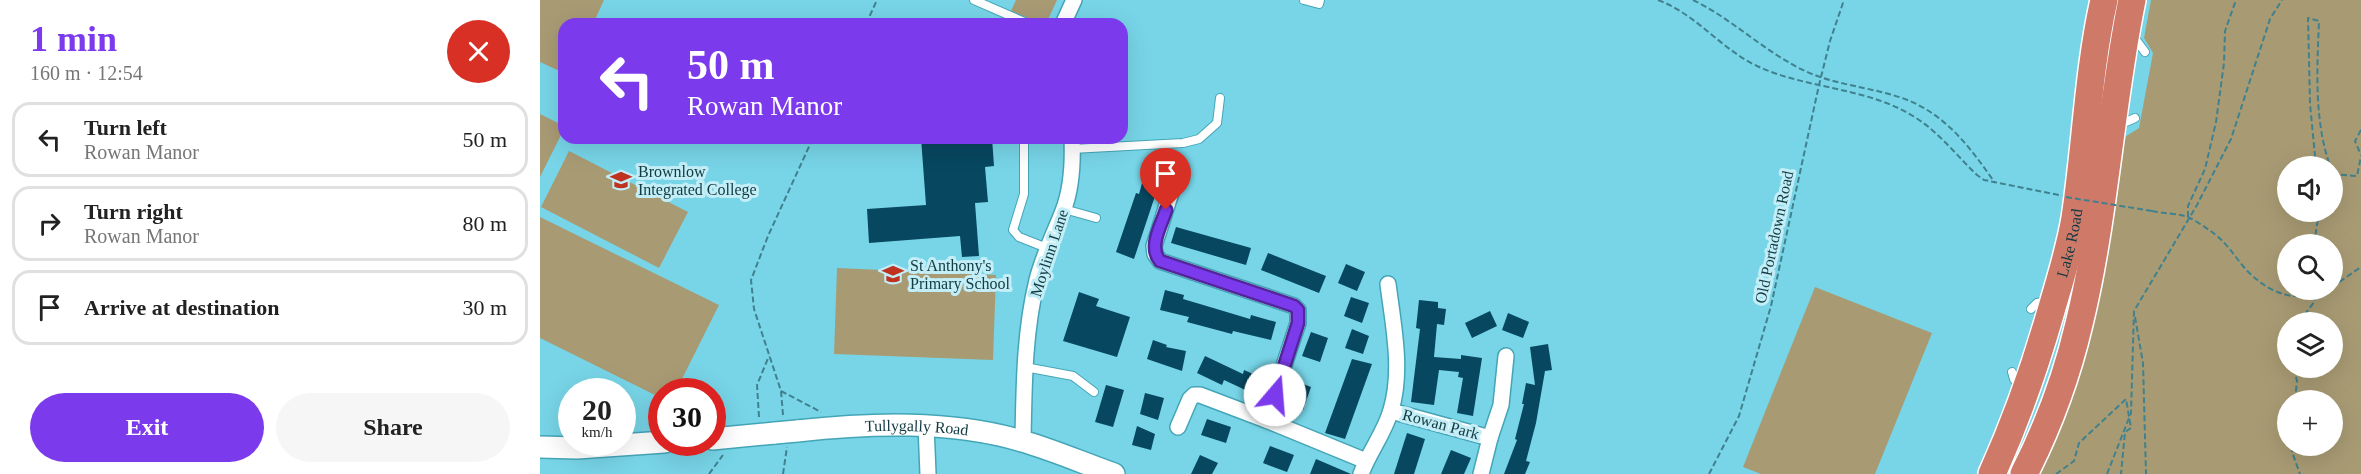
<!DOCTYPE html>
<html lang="en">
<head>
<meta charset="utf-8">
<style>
  body { margin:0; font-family:Georgia,serif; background:#f6f6f6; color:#222; height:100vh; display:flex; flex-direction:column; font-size:22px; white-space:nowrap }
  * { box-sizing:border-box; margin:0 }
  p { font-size:20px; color:#767676 }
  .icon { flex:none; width:33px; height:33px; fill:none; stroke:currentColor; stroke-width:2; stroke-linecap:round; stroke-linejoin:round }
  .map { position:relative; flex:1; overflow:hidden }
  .details { display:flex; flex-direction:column; background:#fff; width:540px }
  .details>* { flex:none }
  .hud { position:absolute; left:18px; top:18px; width:570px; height:126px; border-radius:18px; box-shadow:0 6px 24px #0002; background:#7c3aed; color:#fff; overflow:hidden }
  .buttons { position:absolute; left:1737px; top:156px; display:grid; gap:12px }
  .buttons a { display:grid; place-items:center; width:66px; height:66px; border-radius:50%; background:#fff; box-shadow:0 6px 24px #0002; font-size:30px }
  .speed { position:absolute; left:18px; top:378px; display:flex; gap:12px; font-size:30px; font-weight:700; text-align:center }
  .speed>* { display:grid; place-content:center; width:78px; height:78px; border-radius:50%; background:#fff; box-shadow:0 6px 24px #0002; line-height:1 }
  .speed small { font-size:15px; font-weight:400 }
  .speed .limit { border:9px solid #d22; background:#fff; color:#111 }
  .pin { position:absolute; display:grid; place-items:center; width:51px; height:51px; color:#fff; margin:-62px -26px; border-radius:50% 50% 50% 0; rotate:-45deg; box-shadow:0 0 6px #0007 }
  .pin .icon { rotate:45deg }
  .me { position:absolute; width:66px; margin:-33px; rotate:18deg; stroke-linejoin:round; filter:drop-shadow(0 0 4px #0008) }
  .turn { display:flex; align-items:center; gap:21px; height:126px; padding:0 30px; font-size:27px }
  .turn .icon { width:78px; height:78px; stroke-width:2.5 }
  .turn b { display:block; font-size:42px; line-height:51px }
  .round { display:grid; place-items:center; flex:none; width:63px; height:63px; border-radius:32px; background:#f6f6f6 }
  .summary { display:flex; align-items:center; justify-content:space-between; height:102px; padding:0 30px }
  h1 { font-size:36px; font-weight:800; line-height:45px; color:#7c3aed }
  .button { display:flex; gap:12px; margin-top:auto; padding:12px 30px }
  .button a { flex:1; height:69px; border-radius:36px; background:#7c3aed; color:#fff; font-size:24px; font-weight:800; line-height:69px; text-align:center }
  .button a+a { background:#f6f6f6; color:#222 }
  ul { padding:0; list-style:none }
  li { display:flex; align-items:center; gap:18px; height:75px; margin:0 12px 9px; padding:0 18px; border:3px solid #e0e0e0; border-radius:18px }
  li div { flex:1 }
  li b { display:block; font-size:22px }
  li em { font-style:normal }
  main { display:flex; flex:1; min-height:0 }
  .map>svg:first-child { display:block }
</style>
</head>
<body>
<main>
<section class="details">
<div class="summary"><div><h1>1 min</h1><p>160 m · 12:54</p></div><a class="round" style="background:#d93025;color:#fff"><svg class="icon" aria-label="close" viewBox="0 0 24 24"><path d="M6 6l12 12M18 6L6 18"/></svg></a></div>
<ul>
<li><svg class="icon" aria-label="left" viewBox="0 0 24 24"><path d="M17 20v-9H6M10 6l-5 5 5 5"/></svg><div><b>Turn left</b><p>Rowan Manor</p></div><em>50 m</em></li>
<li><svg class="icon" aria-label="right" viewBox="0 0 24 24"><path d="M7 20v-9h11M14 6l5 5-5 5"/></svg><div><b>Turn right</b><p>Rowan Manor</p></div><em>80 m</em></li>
<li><svg class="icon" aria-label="arrive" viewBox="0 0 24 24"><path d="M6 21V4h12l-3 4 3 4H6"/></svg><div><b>Arrive at destination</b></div><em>30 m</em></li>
</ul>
<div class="button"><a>Exit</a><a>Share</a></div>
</section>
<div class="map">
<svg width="1821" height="474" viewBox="0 0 1821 474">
  <rect width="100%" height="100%" fill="#77d5e7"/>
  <g fill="#a89b74" fill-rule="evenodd">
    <path d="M0 0H64L53 24H24V73L0 62Z"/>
    <path d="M476 0H517L506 24H502L471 11Z"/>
    <path d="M1611 0H1821V474H1498L1507 457 1563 285 1580 140 1599 128 1613 53 1604 38ZM1748 166H1792V212H1748ZM1748 244H1792V290H1748ZM1748 322H1792V368H1748ZM1748 400H1792V446H1748Z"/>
    <path d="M0 114 24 126V129L0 177Z"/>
    <path d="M29 151 148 212 119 268 1 207Z"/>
    <path d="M0 217 179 305 136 391 122 392 121 398 0 338Z"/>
    <path d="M297 268 456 275 453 360 294 354Z"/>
    <path d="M1275 287 1392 333 1335 474H1221L1203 467Z"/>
  </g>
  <g fill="#074760">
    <path d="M381 138H452L454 166 445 167 448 202 435 203 439 256 422 257 420 236 329 243 327 209 386 205Z"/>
    <path d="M609 158 627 163 620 188 618 187 594 259 576 252 596 193 599 194Z"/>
    <path d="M636 227 711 248 706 265 631 243Z"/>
    <path d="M728 253 786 276 779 293 721 270Z"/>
    <path d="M806 264 825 272 817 291 798 283Z"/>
    <path d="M625 290 644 295 643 299 670 307 710 319 711 315 736 322 731 340 693 331 692 334 647 322 649 317 620 310Z"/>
    <path d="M539 292 559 299 556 306 590 317 577 357 523 341Z"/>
    <path d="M811 297 829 303 822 323 804 316Z"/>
    <path d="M879 300 898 302V308L906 309 904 325 897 324 894 357 921 359V355L942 358 933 416 917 413 923 378 918 377 919 372 899 370 894 405 871 402 880 329 876 328Z"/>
    <path d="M950 311 957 326 932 338 925 323Z"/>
    <path d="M968 313 989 322 983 338 962 330Z"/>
    <path d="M812 329 829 336 823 354 805 348Z"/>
    <path d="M771 332 788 338 780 362 762 356Z"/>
    <path d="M613 340 627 345 626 347 646 351 642 371 607 359Z"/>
    <path d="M1008 344 1012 370 1005 371 996 423 986 461 990 462 985 474H964L977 440 975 439 984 404H982L986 383 995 385 990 347Z"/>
    <path d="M665 356 703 374 704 370 722 378 714 394 684 380 682 385 657 373Z"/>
    <path d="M812 359 832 364 805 439 785 433Z"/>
    <path d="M753 380 771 387 763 410 745 403Z"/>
    <path d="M566 385 584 390 573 427 555 422Z"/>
    <path d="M605 393 624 398 618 420 600 414Z"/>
    <path d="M667 419 691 427 686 443 661 435Z"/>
    <path d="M597 426 615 434 611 450 592 445Z"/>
    <path d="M867 433 885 439 874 474H854Z"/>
    <path d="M730 446 754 455 747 472 723 463Z"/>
    <path d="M911 450 931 458 924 474H901Z"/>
    <path d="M660 455 678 463 672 474H651Z"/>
    <path d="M776 459 811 474H770Z"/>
  </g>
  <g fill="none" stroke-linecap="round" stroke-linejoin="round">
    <defs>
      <g id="lane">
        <path d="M434 0 489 24"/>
        <path d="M764 0 779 4 780 0"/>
        <path d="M1593 36 1605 52"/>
        <path d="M1577 126 1595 118"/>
        <path d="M484 138V194L473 230 479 237 507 248"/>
        <path d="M532 149 643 143 659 139 677 123 680 98"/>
        <path d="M524 209 556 218"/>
        <path d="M1491 309 1497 303 1508 301"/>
        <path d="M485 367 533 376 554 392"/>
        <path d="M1472 372 1474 379 1480 387"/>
      </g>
      <g id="street">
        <path d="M523 24 534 0"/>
        <path d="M637 174 614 246 615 254 620 261 754 306 758 310V323L726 420"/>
        <path d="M851 411 950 438 941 474"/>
        <path d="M386 425 388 474"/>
        <path d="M638 427 650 399 654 395H660L726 420 826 461"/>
        <path d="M950 438 961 405 966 356"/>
        <path d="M483 441C484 387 484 333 497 280 503 256 514 234 523 211 532 188 533 162 532 138"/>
        <path d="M821 474C829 452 845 432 851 410 863 370 853 324 848 284"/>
      </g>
      <g id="secondary">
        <path id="s1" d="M257 431C330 423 411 420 482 441 513 450 543 463 574 474"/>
        <path d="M172 439 235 433"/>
        <path d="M0 447 37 448 124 442"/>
      </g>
      <g id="highway">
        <path id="s2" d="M1452 474C1476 421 1495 367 1511 311 1520 280 1530 249 1535 218 1546 145 1548 71 1564 0"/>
        <path d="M1484 474C1508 427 1527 375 1539 324 1565 218 1570 107 1592 0"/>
      </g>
    </defs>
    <use href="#lane" stroke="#44a5b7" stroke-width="10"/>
    <use href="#street" stroke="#44a5b7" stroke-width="18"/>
    <use href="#secondary" stroke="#44a5b7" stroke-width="24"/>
    <use href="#highway" stroke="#fff" stroke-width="30"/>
    <g stroke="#40818d" stroke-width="2" stroke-dasharray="6 3" stroke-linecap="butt">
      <path d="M1118 0C1156 14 1181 49 1217 66 1266 89 1326 87 1373 116 1398 131 1416 155 1437 175L1444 180 1519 195"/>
      <path d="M1153 0C1190 18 1221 48 1257 67 1290 85 1327 86 1362 98 1405 113 1430 147 1455 183"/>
      <path d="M326 24 337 0"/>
      <path d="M1821 130 1815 141 1821 155"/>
      <path d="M1776 166 1770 104 1768 18 1779 21C1777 69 1774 120 1790 166"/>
      <path d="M1792 174 1817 176 1821 156"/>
      <path d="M1612 211C1621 213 1641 214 1648 217 1656 221 1665 227 1672 232 1685 241 1693 254 1703 266 1724 291 1756 306 1788 290"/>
      <path d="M1648 217V206L1665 169 1676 122 1684 63 1685 31 1696 0"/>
      <path d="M1774 244 1779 212"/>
      <path d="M1792 287 1821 267"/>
      <path d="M1595 317 1603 363 1606 474"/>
      <path d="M1759 322 1775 301 1776 290"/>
      <path d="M1754 368 1757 381 1755 400"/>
      <path d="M241 391 281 412"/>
      <path d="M243 415 241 391 214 309 211 280 228 236 273 138"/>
      <path d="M219 417 217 385 229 356"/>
      <path d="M1752 446V452L1760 474"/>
      <path d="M169 474 183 455"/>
      <path d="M243 474 247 447"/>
      <path d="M1169 474 1199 416 1231 306 1279 85 1290 41 1304 0"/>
      <path d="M1516 474 1534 461 1539 443 1586 399 1591 428 1585 432 1581 474"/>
      <path d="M1567 474 1591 413 1594 311 1657 205 1691 139 1730 19 1742 0"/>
    </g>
    <use href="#lane" stroke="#fff" stroke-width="8"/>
    <use href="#street" stroke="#fff" stroke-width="15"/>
    <use href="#secondary" stroke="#fff" stroke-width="21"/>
    <use href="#highway" stroke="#cf7969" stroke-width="27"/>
    <defs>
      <path id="secondary-bridge" d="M235 433 257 431"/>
    </defs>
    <use href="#secondary-bridge" stroke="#44a5b7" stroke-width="24" stroke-linecap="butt"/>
    <path stroke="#40818d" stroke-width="2" stroke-dasharray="6 3" stroke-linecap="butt" d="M1526 197 1612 211"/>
    <use href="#secondary-bridge" stroke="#fff" stroke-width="21"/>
  </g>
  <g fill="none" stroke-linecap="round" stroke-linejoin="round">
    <defs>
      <path id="route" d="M626 210C621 226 608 247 620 261L754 306 758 310V323L735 395"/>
    </defs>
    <use href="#route" stroke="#51269a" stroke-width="15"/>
    <use href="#route" stroke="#7c3aed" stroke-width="10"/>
  </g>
  <defs>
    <symbol id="school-bare" viewBox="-9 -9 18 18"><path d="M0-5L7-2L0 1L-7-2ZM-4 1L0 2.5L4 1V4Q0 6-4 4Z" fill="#be321f" stroke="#c3eef7" stroke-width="2.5" paint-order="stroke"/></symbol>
  </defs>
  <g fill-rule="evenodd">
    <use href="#school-bare" x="66" y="165" width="30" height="30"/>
    <use href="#school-bare" x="338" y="259" width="30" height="30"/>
  </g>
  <g text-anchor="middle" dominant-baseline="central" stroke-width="6" stroke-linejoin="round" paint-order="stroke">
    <g font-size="16" fill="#113a41" stroke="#c3eef7" text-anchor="start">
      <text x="98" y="171">Brownlow<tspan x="98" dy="18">Integrated College</tspan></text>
      <text x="370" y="265">St Anthony's<tspan x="370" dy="18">Primary School</tspan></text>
    </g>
    <g font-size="16" fill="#113a41" stroke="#c3eef7">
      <text transform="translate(1234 237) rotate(-78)">Old Portadown Road</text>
      <text stroke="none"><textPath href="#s2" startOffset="244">Lake Road</textPath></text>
      <text transform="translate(509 253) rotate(-72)">Moylinn Lane</text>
      <text transform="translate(901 424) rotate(15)">Rowan Park</text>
      <text stroke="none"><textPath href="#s1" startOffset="120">Tullygally Road</textPath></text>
    </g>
  </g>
</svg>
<div class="buttons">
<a><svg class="icon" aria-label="sound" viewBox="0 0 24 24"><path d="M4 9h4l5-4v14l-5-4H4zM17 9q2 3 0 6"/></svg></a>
<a><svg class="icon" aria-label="search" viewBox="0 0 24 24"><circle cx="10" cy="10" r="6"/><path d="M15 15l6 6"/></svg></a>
<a><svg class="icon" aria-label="layers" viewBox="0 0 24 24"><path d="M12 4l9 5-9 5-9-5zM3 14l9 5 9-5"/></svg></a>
<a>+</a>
</div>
<div class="speed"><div>20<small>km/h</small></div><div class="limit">30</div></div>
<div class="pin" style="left:626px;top:210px;background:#d93025"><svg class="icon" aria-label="arrive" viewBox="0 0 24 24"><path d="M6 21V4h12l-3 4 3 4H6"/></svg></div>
<svg class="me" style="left:735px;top:395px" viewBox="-20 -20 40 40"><circle r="19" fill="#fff"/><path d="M0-13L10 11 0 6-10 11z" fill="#7c3aed"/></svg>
<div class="hud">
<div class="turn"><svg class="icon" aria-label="left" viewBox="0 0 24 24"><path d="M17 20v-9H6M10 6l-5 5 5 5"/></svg><div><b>50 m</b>Rowan Manor</div></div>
</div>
</div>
</main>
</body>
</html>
